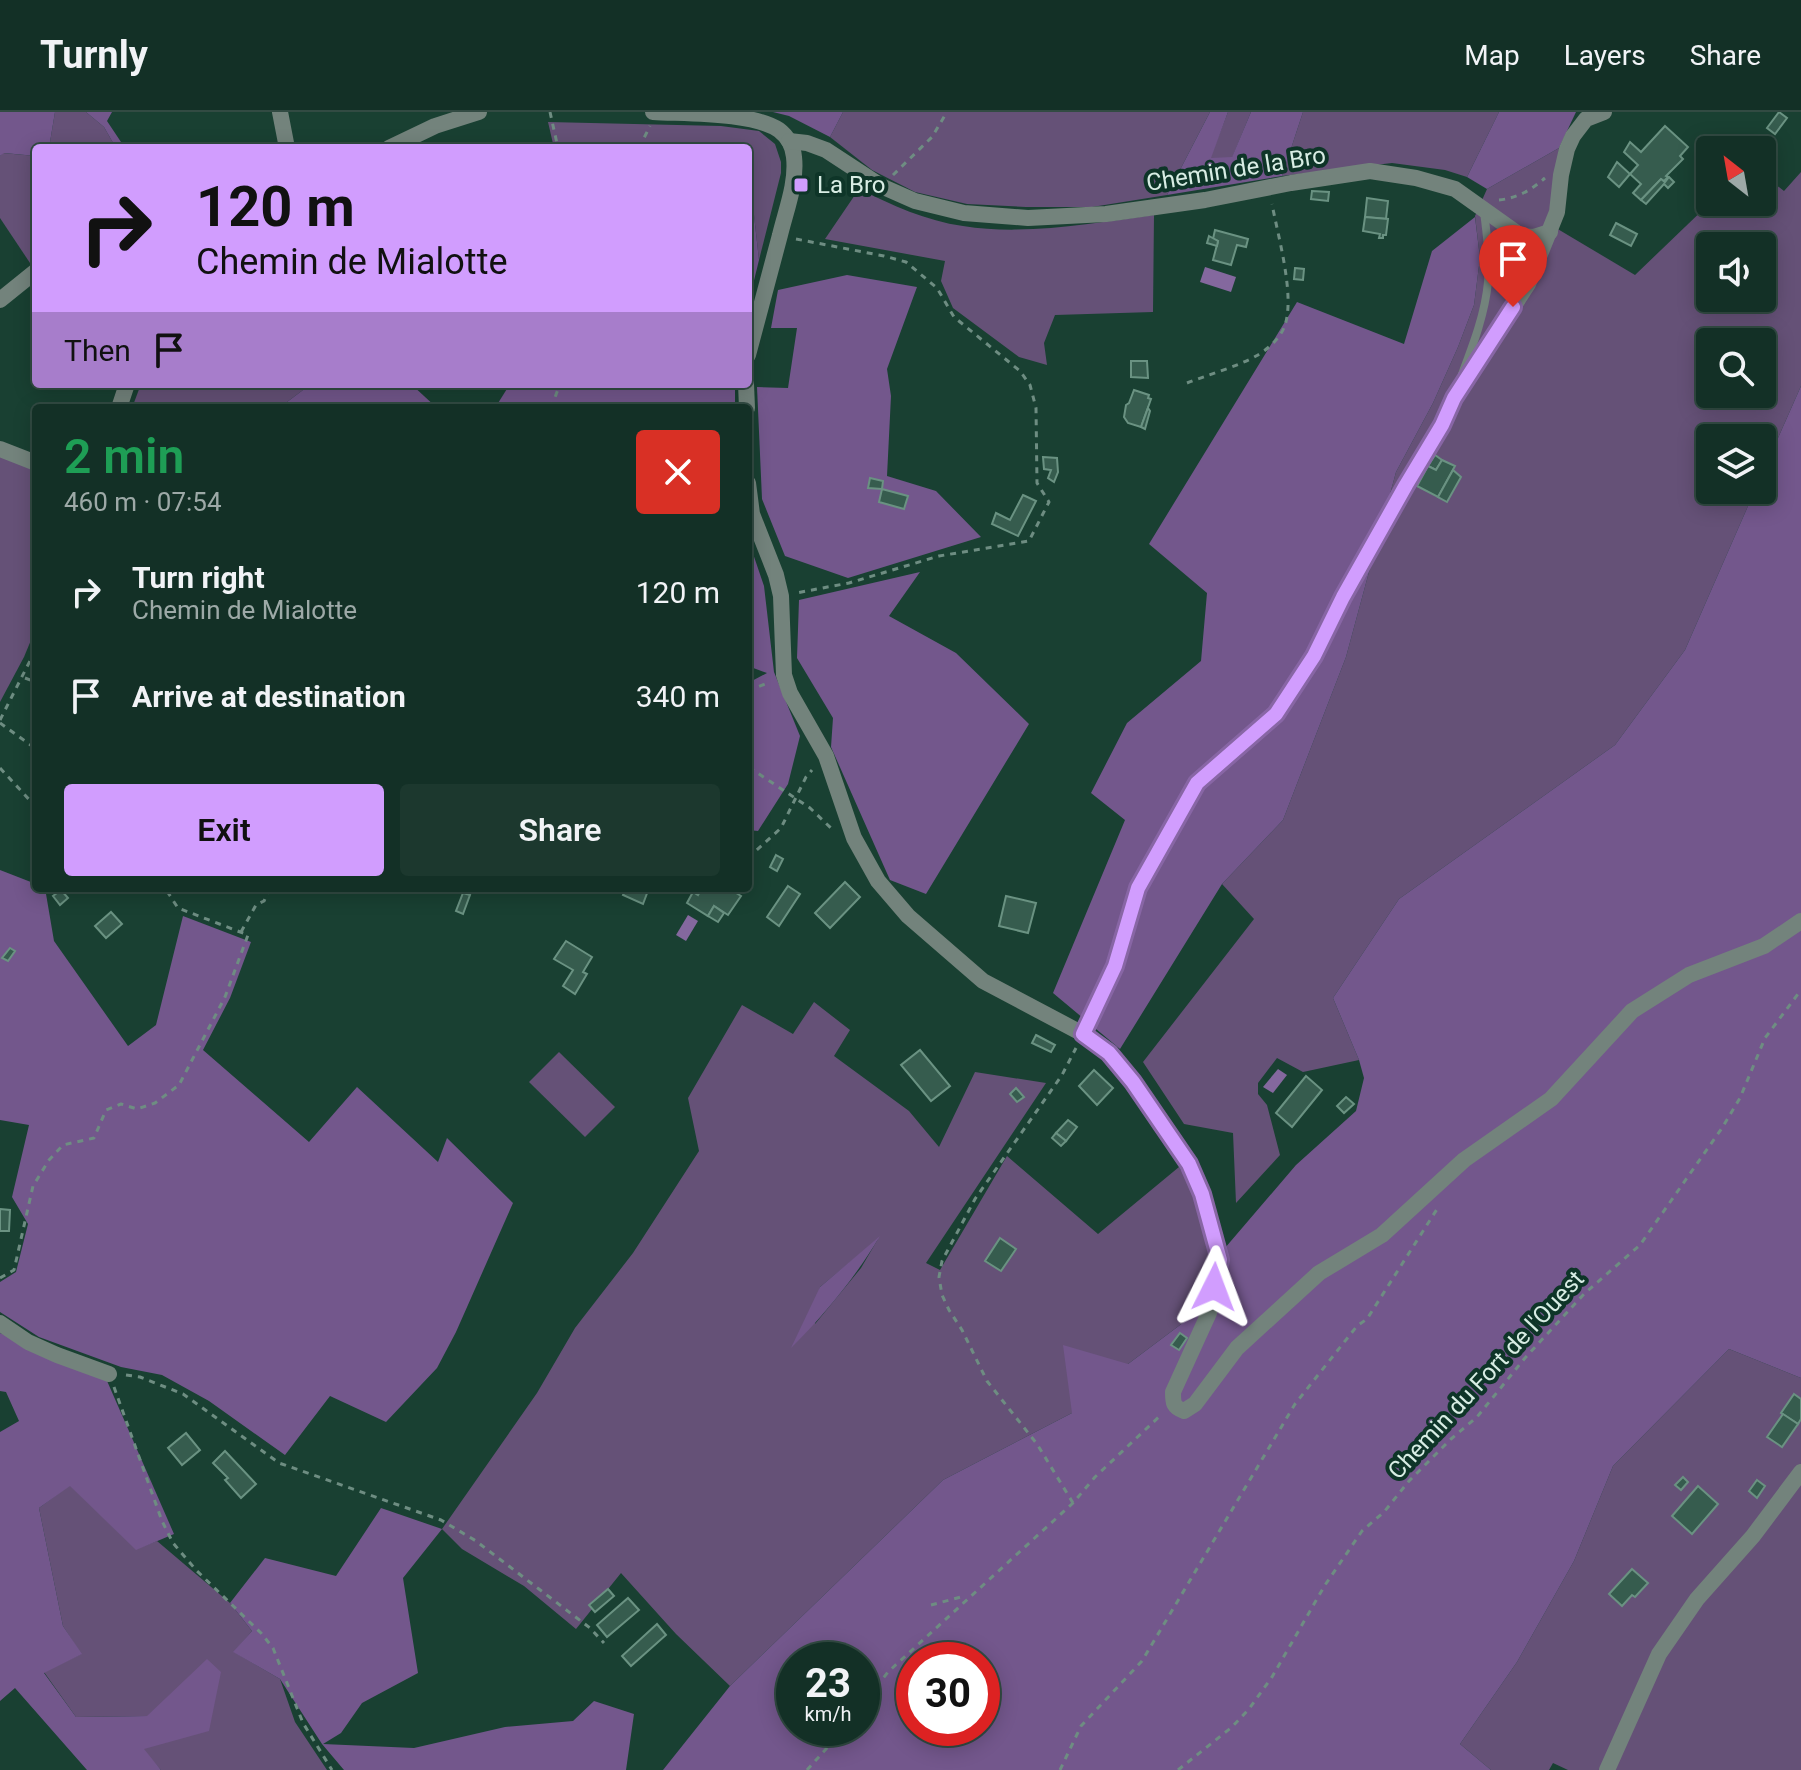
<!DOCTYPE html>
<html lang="en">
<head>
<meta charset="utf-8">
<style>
  body { margin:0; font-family:Roboto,sans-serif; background:#1c382e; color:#f1f3f6; height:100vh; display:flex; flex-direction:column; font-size:30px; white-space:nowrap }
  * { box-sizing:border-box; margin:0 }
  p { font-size:26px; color:#9da9a7 }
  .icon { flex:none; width:44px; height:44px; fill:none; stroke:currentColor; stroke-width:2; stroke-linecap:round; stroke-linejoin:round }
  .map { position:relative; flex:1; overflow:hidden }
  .sheet { position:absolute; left:32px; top:292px; width:720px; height:488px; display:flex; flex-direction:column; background:#133026; border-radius:8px; box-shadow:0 4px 20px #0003,0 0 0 2px #324b43 }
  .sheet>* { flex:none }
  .hud { position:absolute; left:32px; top:32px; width:720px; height:244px; border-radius:8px; box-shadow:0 4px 20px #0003,0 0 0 2px #324b43; background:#d19dfe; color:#111; overflow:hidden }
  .needle { width:52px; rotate:329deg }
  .controls { position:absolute; left:1696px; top:24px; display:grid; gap:16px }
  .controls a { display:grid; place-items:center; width:80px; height:80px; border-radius:8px; background:#133026; box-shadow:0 4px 20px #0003,0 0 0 2px #324b43; font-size:40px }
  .speed { position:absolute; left:776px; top:1530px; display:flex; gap:16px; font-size:40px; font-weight:700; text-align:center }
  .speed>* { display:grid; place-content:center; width:104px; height:104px; border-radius:50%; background:#133026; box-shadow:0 4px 20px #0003,0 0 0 2px #324b43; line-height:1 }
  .speed small { font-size:20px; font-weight:400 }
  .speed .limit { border:12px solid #d22; background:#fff; color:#111 }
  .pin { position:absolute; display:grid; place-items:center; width:68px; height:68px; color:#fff; margin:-82px -34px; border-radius:50% 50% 50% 0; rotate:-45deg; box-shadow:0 0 8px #0007 }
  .pin .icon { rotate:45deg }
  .me { position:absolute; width:88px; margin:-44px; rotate:3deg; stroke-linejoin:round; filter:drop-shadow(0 0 6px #0008) }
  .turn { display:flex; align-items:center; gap:28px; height:168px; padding:0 32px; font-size:36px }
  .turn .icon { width:104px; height:104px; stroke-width:2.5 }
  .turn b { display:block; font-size:56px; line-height:68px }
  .then { display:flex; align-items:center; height:76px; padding:0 32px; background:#0003; gap:16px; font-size:30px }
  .round { display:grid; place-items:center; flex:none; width:84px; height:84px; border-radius:8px; background:#1c382e }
  .head { display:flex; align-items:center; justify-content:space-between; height:136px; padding:0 32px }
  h1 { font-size:48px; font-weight:600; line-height:60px; color:#1e9e55 }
  .button { display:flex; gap:16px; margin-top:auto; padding:16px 32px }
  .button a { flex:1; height:92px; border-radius:8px; background:#d19dfe; color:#111; font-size:32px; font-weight:600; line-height:92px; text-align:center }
  .button a+a { background:#1c382e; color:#f1f3f6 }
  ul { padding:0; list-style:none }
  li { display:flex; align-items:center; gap:24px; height:104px; padding:0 32px }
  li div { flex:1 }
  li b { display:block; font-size:30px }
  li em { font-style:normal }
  header { display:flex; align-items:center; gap:48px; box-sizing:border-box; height:112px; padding:0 40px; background:#133026; border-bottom:2px solid #324b43 }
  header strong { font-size:38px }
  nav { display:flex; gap:44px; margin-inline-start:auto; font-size:28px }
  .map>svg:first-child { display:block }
</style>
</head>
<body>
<header>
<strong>Turnly</strong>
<nav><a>Map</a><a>Layers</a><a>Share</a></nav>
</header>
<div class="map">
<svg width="1801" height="1658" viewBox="0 0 1801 1658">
  <rect width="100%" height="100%" fill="#194032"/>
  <g fill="#655177" fill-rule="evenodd">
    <path d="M55 0H86L104 15 116 36H49Z"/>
    <path d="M843 0H1210L1167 83 1092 95H1026L967 92 915 80 872 58 830 25Z"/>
    <path d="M1228 0H1251L1232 46H1210Z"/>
    <path d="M1303 0H1499L1467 65 1445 58 1392 51 1282 64Z"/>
    <path d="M548 10 721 14 759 19 775 32 781 50V61L759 148 754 103 748 102V36H554Z"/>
    <path d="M1559 36 1556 116 1635 163 1711 90H1762V62L1784 79 1801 60V274L1762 362V326H1710V378H1755L1685 538 1615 633 1399 787 1333 886 1359 948 1303 960 1277 946 1258 971V982L1267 993 1280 1043 1236 1091 1233 1021 1184 1012 1143 950 1254 807 1222 772 1283 708 1346 545 1396 360 1433 291 1458 235 1474 193 1480 146 1475 104 1487 77ZM1710 134H1762V186H1710ZM1710 230H1762V282H1710Z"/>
    <path d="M3 41 36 44V147L30 151 0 106V44Z"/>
    <path d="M859 77C892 93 926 109 963 114 1024 124 1093 111 1154 103L1153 200 1055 203 1044 231 1047 253 1019 245 953 196 941 169 945 149 825 127Z"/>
    <path d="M141 272H311L287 290 289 296H132Z"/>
    <path d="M0 342 36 357V516L24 545 0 590Z"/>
    <path d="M814 890 850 918 834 944 909 999 939 1035 975 960 1046 971 926 1151 940 1158 1007 1044 1098 1122 1179 1055 1201 1086 1213 1150 1200 1198 1128 1252 1072 1301 943 1368 730 1574 676 1522 621 1461 576 1517 524 1474 462 1437 442 1417 537 1281 575 1216 633 1141 699 1039 688 986 742 893 793 922ZM878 1127 861 1156 815 1212 820 1175Z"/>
    <path d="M559 940 615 995 585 1025 529 970Z"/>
    <path d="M1729 1237 1801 1266V1658H1568L1553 1651 1549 1658H1491L1460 1632 1517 1550 1574 1449 1613 1354Z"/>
    <path d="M70 1373 136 1437 157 1429 230 1491 252 1519 234 1540 280 1567 295 1610 327 1658H161L143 1638 147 1604 76 1605 44 1560 81 1542 63 1514 39 1396Z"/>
  </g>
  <g fill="#73578c" fill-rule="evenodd">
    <path d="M0 0H55L49 36H36V44L4 41 0 44Z"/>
    <path d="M86 0H112L107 9 125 36H116L104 15Z"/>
    <path d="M773 0H843L830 25 789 4Z"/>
    <path d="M1210 0H1228L1211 46 1232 45 1251 0H1303L1282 64 1167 83Z"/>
    <path d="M1499 0H1576L1559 36 1487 77 1467 65Z"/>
    <path d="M748 102 754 103 759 148 748 193Z"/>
    <path d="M1475 105 1480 146 1474 193 1458 235 1433 291 1396 360 1346 545 1283 708 1222 772 1120 937 1053 881 1125 708 1091 681 1127 611 1201 549 1207 481 1149 432 1297 190 1404 232 1432 139Z"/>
    <path d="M847 163 917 175 887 257 891 284 887 364 936 379 981 425 848 466 785 444 762 387 757 275 788 276 797 216H771L778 178Z"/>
    <path d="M311 272H411L437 296H289L287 290Z"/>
    <path d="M510 272H735V296H495Z"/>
    <path d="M1801 274V1266L1729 1237 1613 1354 1574 1449 1517 1550 1460 1632 1491 1658H663L730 1574 943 1368 1072 1301 1063 1233 1128 1252 1200 1198 1213 1150 1296 1053 1356 999 1364 966 1359 948 1333 886 1399 787 1615 633 1685 538 1755 378H1762V362ZM794 1548H862V1616H794ZM914 1548H982V1616H914Z"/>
    <path d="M748 427 764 474 774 560 800 624 788 672 758 719 748 718V571L767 561 748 554Z"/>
    <path d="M920 460 889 504 956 541 1029 612 926 782 890 768 831 635 833 606 797 546 799 488Z"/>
    <path d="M0 758 36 772V776H45L54 829 128 934 156 913 183 804 251 830 230 886 203 938 309 1030 357 975 438 1050 447 1026 513 1091 456 1220 437 1256 386 1310 330 1284 285 1343 209 1289 162 1263 121 1255 39 1225 0 1200V1170L16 1160 28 1112 12 1085 29 1013 0 1008Z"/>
    <path d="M880 1124C855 1166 825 1202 791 1236L820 1175Z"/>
    <path d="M0 1221 104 1262 174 1422 136 1438 70 1374 39 1396 63 1514 82 1542 44 1561 76 1605 147 1604 207 1547 221 1560 209 1619 144 1637 161 1658H87L15 1576 0 1589V1320L19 1309 6 1280 0 1279Z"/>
    <path d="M381 1396 442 1417 403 1466 418 1561 362 1591 341 1621 323 1632 414 1636 505 1615 573 1609 594 1589 634 1602 626 1658H344L322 1632 280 1567 233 1540 252 1519 230 1491 265 1446 336 1464Z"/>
  </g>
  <g fill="#84689e">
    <path d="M1205 155 1236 165 1231 180 1200 170Z"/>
    <path d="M688 803 698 809 686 829 676 823Z"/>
    <path d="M1278 957 1287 963 1273 981 1263 975Z"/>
  </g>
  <g fill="#365c4e" stroke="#6a9282" stroke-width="2">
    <path d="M1779 0 1787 6 1775 22 1767 16Z"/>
    <path d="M1665 14 1688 35 1680 44 1683 47 1666 64 1668 65 1664 69 1661 67 1641 88 1633 81 1641 72 1630 62 1638 53 1624 40 1630 30 1641 40Z"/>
    <path d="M1617 50 1630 62 1619 75 1608 65Z"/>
    <path d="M1669 65 1674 70 1668 76 1664 72 1646 92 1641 88 1661 67 1665 70Z"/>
    <path d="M1312 79 1329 80 1328 89 1311 87Z"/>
    <path d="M1367 86 1388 89 1386 107 1365 105Z"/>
    <path d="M1365 105 1388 107 1386 123H1383V126H1379L1380 122 1363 119Z"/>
    <path d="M1616 111 1637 122 1631 134 1610 123Z"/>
    <path d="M1215 118 1248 127 1246 135 1237 133 1231 153 1213 148 1218 129 1213 127Z"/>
    <path d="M1209 124 1218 129 1217 134 1207 131Z"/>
    <path d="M1295 156 1304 157 1303 168 1294 167Z"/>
    <path d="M1131 249H1147L1148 266 1131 265Z"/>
    <path d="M1134 278 1149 283 1148 286 1151 287 1141 315 1128 311 1124 305 1126 293 1129 291Z"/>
    <path d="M1148 296 1150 299 1145 317 1141 315Z"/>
    <path d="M1435 343 1442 348 1436 358 1428 354Z"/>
    <path d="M1043 345 1057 346 1058 360 1054 370 1048 366 1051 358 1044 357Z"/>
    <path d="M1442 348 1455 354 1438 385 1417 374 1428 354 1436 358Z"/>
    <path d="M1453 358 1461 365 1447 390 1438 385Z"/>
    <path d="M870 366 883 369 882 377 868 376Z"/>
    <path d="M882 377 908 384 904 397 879 390Z"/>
    <path d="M1023 383 1036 389 1018 424 992 412 996 401 1010 408Z"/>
    <path d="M776 743 783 747 777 759 770 755Z"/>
    <path d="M845 770 860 785 830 816 815 801Z"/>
    <path d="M788 774 800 782 779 814 767 805Z"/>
    <path d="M626 776H649L643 792 623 783Z"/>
    <path d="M702 776H728L741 784 728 803 714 794 708 804 687 791 693 780 698 783Z"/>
    <path d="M61 778 68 786 60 793 53 784Z"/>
    <path d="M463 781 470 783 463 802 456 799Z"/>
    <path d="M1006 784 1036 791 1028 821 999 814Z"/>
    <path d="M714 794 724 801 718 810 708 804Z"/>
    <path d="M111 800 122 812 106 826 95 814Z"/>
    <path d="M566 829 592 845 583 860 587 862 575 882 563 874 573 858 554 847Z"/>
    <path d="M10 836 15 839 8 849 2 846Z"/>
    <path d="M1036 923 1055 933 1051 940 1032 931Z"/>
    <path d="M920 938 950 974 931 989 901 953Z"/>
    <path d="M1094 958 1113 976 1097 993 1079 974Z"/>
    <path d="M1306 964 1322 978 1292 1015 1276 1001Z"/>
    <path d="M1016 976 1024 985 1017 990 1010 982Z"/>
    <path d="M1346 985 1354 992 1344 1001 1337 994Z"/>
    <path d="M1068 1008 1077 1015 1066 1029 1056 1021Z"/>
    <path d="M1056 1021 1066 1029 1061 1034 1052 1026Z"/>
    <path d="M0 1097 10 1098 9 1119H0Z"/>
    <path d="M1000 1126 1016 1137 1001 1159 985 1149Z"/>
    <path d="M1180 1221 1187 1226 1179 1238 1171 1233Z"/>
    <path d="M1794 1282 1801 1287V1307L1798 1312 1781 1301Z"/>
    <path d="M1783 1302 1798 1312 1782 1335 1767 1325Z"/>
    <path d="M186 1321 200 1338 182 1353 168 1336Z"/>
    <path d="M225 1339 256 1372 241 1386 225 1368 228 1366 213 1351Z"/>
    <path d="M1683 1365 1688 1370 1681 1378 1675 1373Z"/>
    <path d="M1757 1368 1765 1374 1757 1386 1749 1379Z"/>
    <path d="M1698 1374 1718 1392 1692 1422 1672 1404Z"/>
    <path d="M1632 1457 1648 1471 1635 1485 1632 1483 1622 1494 1609 1482Z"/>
    <path d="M608 1477 614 1484 595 1500 589 1493Z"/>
    <path d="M628 1486 639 1498 607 1525 597 1513Z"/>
    <path d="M657 1512 666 1523 631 1554 622 1544Z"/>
  </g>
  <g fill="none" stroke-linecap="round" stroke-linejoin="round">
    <g stroke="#6e8d82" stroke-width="3" stroke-dasharray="6 6" stroke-linecap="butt">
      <path d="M550 0 558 36"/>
      <path d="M639 36 650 14"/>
      <path d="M893 63 932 25 947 0"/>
      <path d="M1499 88C1518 86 1531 78 1545 66"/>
      <path d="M796 127 884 144 906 150 937 176 954 205 1020 259 1030 273 1036 296 1037 371 1049 390 1029 429 939 444 849 471 796 481"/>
      <path d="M1187 271C1207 263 1239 254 1256 244 1267 238 1281 226 1285 213 1295 183 1278 124 1272 92"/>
      <path d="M551 296 560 272"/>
      <path d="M25 566 36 570"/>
      <path d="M748 579 770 570"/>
      <path d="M0 608 36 537"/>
      <path d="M0 611 36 637"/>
      <path d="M0 656 36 695"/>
      <path d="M748 657 753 658 810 696 832 717"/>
      <path d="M748 746 781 716 806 665 812 658"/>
      <path d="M241 820 256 793 264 789 270 776"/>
      <path d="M0 1166 14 1158 33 1074 49 1048 63 1033 94 1026 106 998 121 992 137 997 155 991 179 973 225 885 248 823 178 796 165 776"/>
      <path d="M126 1263 140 1265 183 1282 279 1351 441 1408 476 1429 590 1516 604 1531"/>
      <path d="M114 1275 162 1409 173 1431 196 1458 261 1521 273 1536 303 1611 332 1658"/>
      <path d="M1073 1391 1037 1332 987 1269 962 1218 949 1198 942 1183 939 1165 942 1149 975 1087 1062 963 1076 936"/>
      <path d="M931 1493 961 1485 964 1490"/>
      <path d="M862 1594 888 1560 1073 1391 1095 1365 1162 1302"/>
      <path d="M807 1658 845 1616"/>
      <path d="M1060 1658 1081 1614 1142 1549 1295 1292 1357 1214 1367 1207 1439 1094"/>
      <path d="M1178 1658 1232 1615 1249 1597 1272 1565 1325 1473 1362 1419 1384 1400 1409 1369 1451 1327 1477 1305 1525 1246 1584 1182 1640 1133 1722 1016 1740 986 1765 926 1801 878"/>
    </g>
    <path stroke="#73837c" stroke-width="8" d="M1462 262C1473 233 1485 202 1488 170 1490 147 1487 123 1484 100"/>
    <g stroke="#73837c" stroke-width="16">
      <path d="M280 0 287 36"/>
      <path d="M653 0C687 2 752 0 779 18 787 24 793 34 794 45 797 71 786 98 780 123 769 163 759 203 748 243"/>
      <path d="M789 29 807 31 826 38 881 74 915 89 964 101 1028 106 1106 102 1205 88 1291 71 1370 59 1416 66 1455 77 1521 124 1534 125 1550 120"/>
      <path d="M389 36 435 14 479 0"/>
      <path d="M0 188 36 159"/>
      <path d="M746 272 747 296"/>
      <path d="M119 296 127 272"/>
      <path d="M0 337 36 351"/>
      <path d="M748 371 752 402 776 463 781 484 784 563 790 581 826 644 854 726 878 769 908 804 983 869 1083 922 1109 941 1133 970 1189 1052 1202 1082 1220 1148 1209 1201 1173 1280C1173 1291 1173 1295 1184 1299L1195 1292 1237 1236 1319 1161 1382 1123 1464 1048 1551 987 1632 899 1689 863 1764 834 1801 809"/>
      <path d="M1083 922 1115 854 1138 776 1197 671 1276 602 1314 544 1343 485 1406 373 1442 313 1454 286 1528 172 1557 100 1561 63 1567 37 1573 24 1586 7 1604 0"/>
      <path d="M0 1211 28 1230 57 1243 109 1262"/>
      <path d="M1607 1658 1659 1542 1697 1487 1753 1424 1801 1360"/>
    </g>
  </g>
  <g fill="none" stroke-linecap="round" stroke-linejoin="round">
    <defs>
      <path id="route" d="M1214 1175 1220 1148 1202 1082 1189 1052 1133 970 1109 941 1083 922 1115 854 1138 776 1197 671 1276 602 1314 544 1343 485 1406 373 1442 313 1454 286 1513 195"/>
    </defs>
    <use href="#route" stroke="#8866a5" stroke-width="20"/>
    <use href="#route" stroke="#d19dfe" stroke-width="14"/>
  </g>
  <rect fill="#d19dfe" stroke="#0e3528" stroke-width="3" x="793" y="65" width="16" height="16" rx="4"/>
  <g text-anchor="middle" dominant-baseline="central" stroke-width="8" stroke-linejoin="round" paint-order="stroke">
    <g font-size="24" fill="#d8ede4" stroke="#0e3528">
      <text transform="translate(1236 57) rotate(-9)">Chemin de la Bro</text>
      <text transform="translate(1486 1263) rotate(-47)">Chemin du Fort de l'Ouest</text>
    </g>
    <g font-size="24" fill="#d8ede4" stroke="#0e3528" text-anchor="start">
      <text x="817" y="73">La Bro</text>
    </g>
  </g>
</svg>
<div class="controls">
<a><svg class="needle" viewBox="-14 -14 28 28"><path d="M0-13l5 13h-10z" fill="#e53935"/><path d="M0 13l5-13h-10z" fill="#9da9a7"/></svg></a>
<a><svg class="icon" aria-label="sound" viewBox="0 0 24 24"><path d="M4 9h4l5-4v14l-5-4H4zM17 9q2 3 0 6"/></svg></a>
<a><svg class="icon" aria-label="search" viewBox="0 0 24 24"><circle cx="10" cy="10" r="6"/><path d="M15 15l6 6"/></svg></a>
<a><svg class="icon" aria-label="layers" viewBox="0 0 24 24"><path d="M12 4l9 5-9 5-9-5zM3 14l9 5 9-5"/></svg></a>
</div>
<div class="speed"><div>23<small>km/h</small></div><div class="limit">30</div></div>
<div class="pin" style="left:1513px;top:195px;background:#d93025"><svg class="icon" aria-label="arrive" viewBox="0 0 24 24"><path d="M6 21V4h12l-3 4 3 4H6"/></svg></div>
<svg class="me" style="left:1214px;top:1175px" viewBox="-20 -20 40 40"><path d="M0-17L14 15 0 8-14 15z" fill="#d19dfe" stroke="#fff" stroke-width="4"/></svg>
<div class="hud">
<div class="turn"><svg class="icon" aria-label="right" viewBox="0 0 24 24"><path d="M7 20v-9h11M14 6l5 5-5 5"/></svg><div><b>120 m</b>Chemin de Mialotte</div></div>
<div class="then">Then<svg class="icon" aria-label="arrive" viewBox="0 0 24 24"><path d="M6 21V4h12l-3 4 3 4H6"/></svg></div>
</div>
<section class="sheet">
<div class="head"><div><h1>2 min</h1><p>460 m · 07:54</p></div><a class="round" style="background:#d93025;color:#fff"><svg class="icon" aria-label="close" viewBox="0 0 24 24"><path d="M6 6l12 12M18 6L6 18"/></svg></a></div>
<ul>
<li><svg class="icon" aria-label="right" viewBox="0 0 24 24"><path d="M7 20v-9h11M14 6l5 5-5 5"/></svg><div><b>Turn right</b><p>Chemin de Mialotte</p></div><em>120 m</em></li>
<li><svg class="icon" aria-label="arrive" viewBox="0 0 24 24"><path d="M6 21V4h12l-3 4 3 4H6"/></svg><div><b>Arrive at destination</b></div><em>340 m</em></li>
</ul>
<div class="button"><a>Exit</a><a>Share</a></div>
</section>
</div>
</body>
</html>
